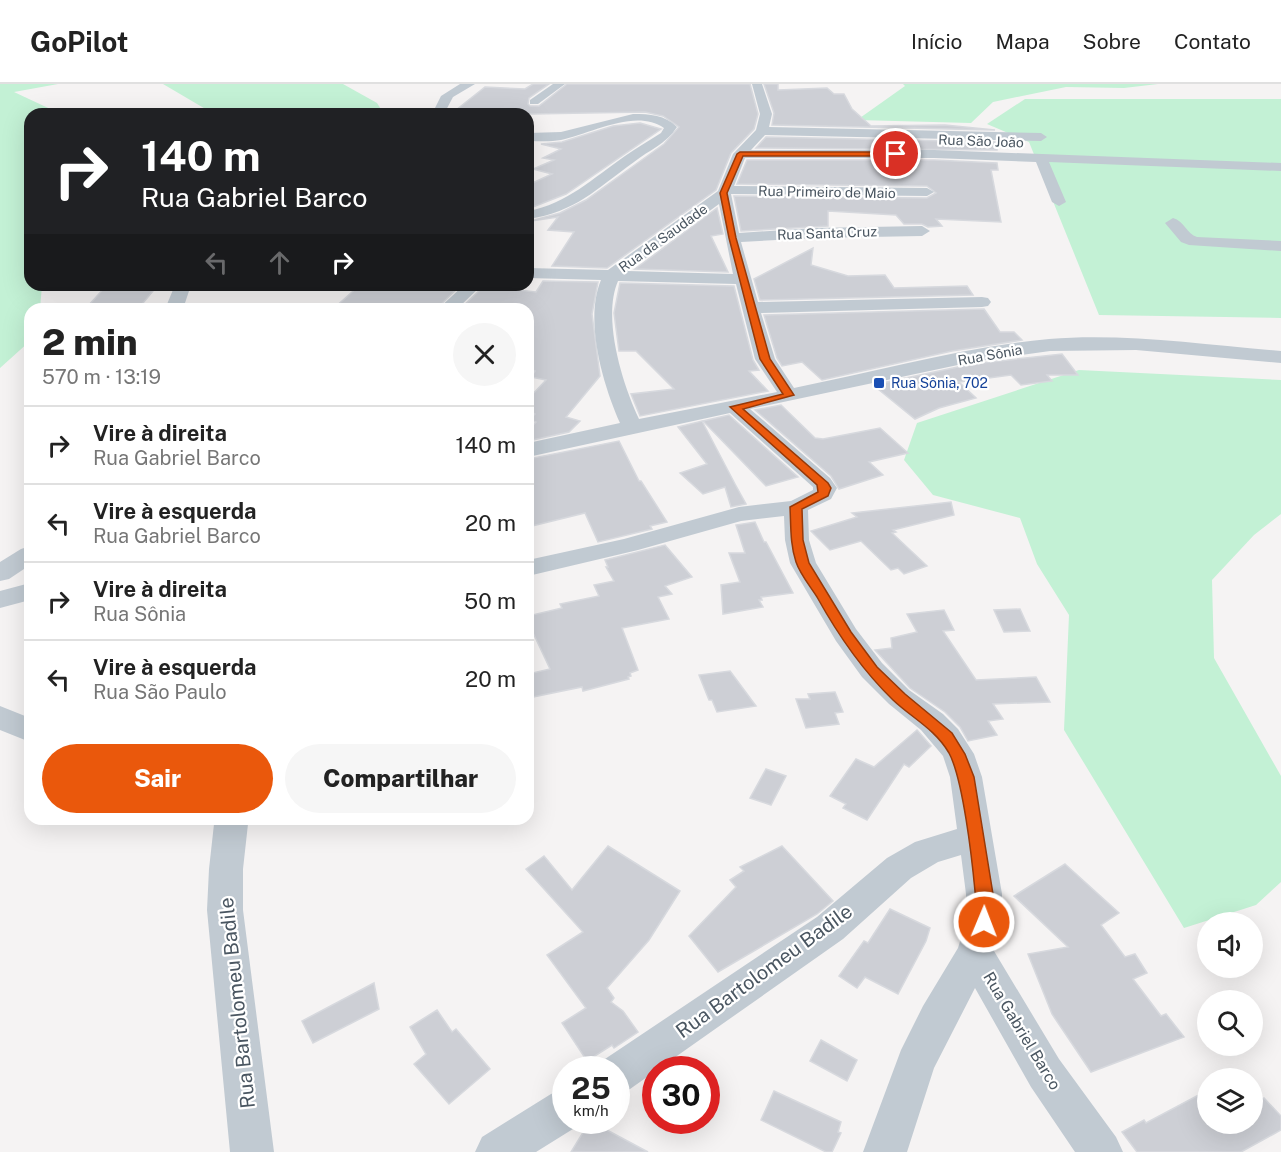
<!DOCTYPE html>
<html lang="pt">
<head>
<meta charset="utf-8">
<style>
  body { margin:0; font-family:"Public Sans",sans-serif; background:#f6f6f6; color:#222; height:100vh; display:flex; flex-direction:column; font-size:22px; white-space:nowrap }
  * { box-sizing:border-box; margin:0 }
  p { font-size:20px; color:#767676 }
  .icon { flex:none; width:33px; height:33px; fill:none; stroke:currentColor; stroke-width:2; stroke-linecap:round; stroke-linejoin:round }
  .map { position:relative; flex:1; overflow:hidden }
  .side { position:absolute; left:24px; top:219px; width:510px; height:522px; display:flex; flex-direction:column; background:#fff; border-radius:18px; box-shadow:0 6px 24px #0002 }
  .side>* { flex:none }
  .top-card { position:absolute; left:24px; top:24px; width:510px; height:183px; border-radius:18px; box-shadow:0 6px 24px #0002; background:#202124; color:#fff; overflow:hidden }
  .tools { position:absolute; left:1197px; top:828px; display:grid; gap:12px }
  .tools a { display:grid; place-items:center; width:66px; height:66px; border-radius:50%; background:#fff; box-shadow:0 6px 24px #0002; font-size:30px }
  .speed { position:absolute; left:552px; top:972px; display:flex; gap:12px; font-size:30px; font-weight:700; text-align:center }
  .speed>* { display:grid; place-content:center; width:78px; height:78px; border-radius:50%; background:#fff; box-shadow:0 6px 24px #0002; line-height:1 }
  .speed small { font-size:15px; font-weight:400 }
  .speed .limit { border:9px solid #d22; background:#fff; color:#111 }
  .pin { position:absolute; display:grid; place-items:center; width:51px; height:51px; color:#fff; margin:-26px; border:3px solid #fff; border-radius:50%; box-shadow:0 2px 6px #0007 }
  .me { position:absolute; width:66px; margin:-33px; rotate:1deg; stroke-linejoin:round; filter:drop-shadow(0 0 4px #0008) }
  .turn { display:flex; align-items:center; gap:21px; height:126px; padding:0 18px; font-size:27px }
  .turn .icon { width:78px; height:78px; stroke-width:2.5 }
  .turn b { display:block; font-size:42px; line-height:51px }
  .lanes { display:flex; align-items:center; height:57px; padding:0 18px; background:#0003; justify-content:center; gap:30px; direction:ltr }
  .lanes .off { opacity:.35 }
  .round { display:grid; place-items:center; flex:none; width:63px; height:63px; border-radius:32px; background:#f6f6f6 }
  .head { display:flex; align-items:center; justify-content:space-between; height:102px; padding:0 18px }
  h1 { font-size:36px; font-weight:800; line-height:45px }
  .action { display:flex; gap:12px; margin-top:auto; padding:12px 18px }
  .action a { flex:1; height:69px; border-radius:36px; background:#ea580c; color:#fff; font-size:24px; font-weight:800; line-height:69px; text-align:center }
  .action a+a { background:#f6f6f6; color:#222 }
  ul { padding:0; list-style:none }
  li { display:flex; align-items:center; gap:18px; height:78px; padding:0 18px; border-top:2px solid #e0e0e0 }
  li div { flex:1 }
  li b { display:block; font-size:22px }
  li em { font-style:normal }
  header { display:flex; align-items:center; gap:36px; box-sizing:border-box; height:84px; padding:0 30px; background:#fff; border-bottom:2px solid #e0e0e0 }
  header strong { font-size:28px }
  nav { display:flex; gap:33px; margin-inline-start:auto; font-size:21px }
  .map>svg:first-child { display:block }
</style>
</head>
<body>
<header>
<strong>GoPilot</strong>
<nav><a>Início</a><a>Mapa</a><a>Sobre</a><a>Contato</a></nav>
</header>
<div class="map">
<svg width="1281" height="1068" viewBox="0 0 1281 1068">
  <rect width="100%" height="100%" fill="#f5f3f3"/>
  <g fill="#c3f1d5">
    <path d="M0 0H58L14 8 61 30H30V201H42L40 225H30V257L0 284Z"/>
    <path d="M163 0H343L377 19 384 30H214Z"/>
    <path d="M903 0H1158L1124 4 1066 3 993 18 971 39 857 36 905 2Z"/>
    <path d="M1025 15H1281V234L1099 231 1029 58 987 40Z"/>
    <path d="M1079 286 1281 296V430L1254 451 1212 496 1214 574 1281 692V798L1256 821 1184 844 1064 646 1069 531 1037 480 1020 434 933 411 904 376 917 339Z"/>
  </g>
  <g fill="#cdcfd5" stroke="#d7d9de" stroke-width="1.5">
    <path d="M533 0H549L529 14 528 20 530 22H539L567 0H750L758 30 754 45 731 69 716 106 607 184 552 182 574 148 548 146 558 133 531 137 560 129 586 116 664 60 679 43 663 32 645 28 531 30 456 26 485 3 525 5Z"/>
    <path d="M764 0H778V6L827 4 834 10H844L852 25 871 42 945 41 995 46 772 41 774 29Z"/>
    <path d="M640 39 661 45 566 110 528 125V101L552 90 533 85 554 76 543 74 561 65 541 60 562 58 613 42Z"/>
    <path d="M766 53 997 58V66L756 64Z"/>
    <path d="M747 76H934L997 79 998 86H991L1001 138 936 135 942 142 928 143 922 140H904L896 131 828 127V142L741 147 734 112 927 114 936 109 927 102 737 100Z"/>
    <path d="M717 124 723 150 711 152 728 188 635 185Z"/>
    <path d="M813 164 811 181 848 192 885 191 894 204 967 202 973 211 760 216 754 195Z"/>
    <path d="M543 197 598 198 592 230 600 292 566 333 580 337 569 348 528 357V346L536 338 529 336 535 330 528 327V315L546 296 531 293 535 287 528 286V225H460L484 202 536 208Z"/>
    <path d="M620 199 734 202 753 276 759 286 749 287 768 307 640 332 631 310 674 305 636 267H619L614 229Z"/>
    <path d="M107 201H158L138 225 87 223Z"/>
    <path d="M360 201H461L436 225H333Z"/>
    <path d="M984 225 1000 248H1014L1022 256 952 267 822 296 802 278 782 282 777 274 764 231Z"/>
    <path d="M1062 270 1078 291H1047L1052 297 1021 301 1011 291 959 298 976 314 939 324 915 335 873 301 972 280Z"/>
    <path d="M781 321 815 354 823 355 880 344 908 369 869 378 883 391 839 405 831 392 755 326Z"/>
    <path d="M729 331 798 393 766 402 703 337Z"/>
    <path d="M702 337 735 400 746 420 731 423 725 403 703 410 680 389 707 380 678 343Z"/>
    <path d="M619 357 639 397H641L667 438 650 442 652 445 598 458 585 429 528 443V375Z"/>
    <path d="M951 418 954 431 893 446 896 448 892 449 927 482 904 490 898 484 891 486 861 457 830 466 811 447 857 433 852 429Z"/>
    <path d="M755 438 764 458H766L793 509 761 513 762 516H759L763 523 723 530 721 501 740 498 729 469H745L736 441Z"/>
    <path d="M665 461 692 493 665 502 672 510 658 513 669 535 622 544 638 586 630 589 631 592 628 593 629 595 583 607 582 603 528 614V590L550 585 528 538V532L562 524 560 520 599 512 594 501 614 497 606 483H608L605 476Z"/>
    <path d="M1020 525 1030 547 1004 548 994 526Z"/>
    <path d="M944 526 954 546 943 547 976 596 1036 593 1050 618 993 620 1003 635 988 637 997 651 968 657 960 643 945 628 910 604 875 566 892 564 891 554 917 548 907 530Z"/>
    <path d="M730 587 756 622 717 628 712 616H709L699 591Z"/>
    <path d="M835 608 843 628 835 629 839 640 806 644 796 615H810L808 610Z"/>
    <path d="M917 646 931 662 909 683 904 680 867 736 843 724 846 720 830 712 856 675 874 683Z"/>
    <path d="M766 685 786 692 771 721 750 714Z"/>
    <path d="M608 762 680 807 649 856 607 904 614 914 611 918 623 927 638 948 614 964 612 961 587 977 562 939 586 924 547 871 583 848 526 785 544 772 572 806Z"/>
    <path d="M782 762 833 817 817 830 718 888 689 852 736 803 730 796 744 787 740 783Z"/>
    <path d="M1065 780 1119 829 1101 841 1125 873 1135 870 1147 889 1133 895 1161 932 1166 930 1184 953 1091 988 1052 930 1028 870 1068 863 1014 812Z"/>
    <path d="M890 825 930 844 926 857 898 910 865 893 857 904 839 892 864 857 868 859Z"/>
    <path d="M374 899 379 925 313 959 302 937Z"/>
    <path d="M437 926 452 948 456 945 490 985 449 1020 414 980 426 970 410 943Z"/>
    <path d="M821 956 857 976 847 997 810 977Z"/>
    <path d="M1208 1006V1040H1252V1021L1264 1014 1281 1032V1046L1241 1068H1137L1122 1048 1144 1036 1146 1039Z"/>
    <path d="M774 1007 841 1038 838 1048 841 1049 832 1068H826L761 1036Z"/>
    <path d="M590 1037 648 1068H571Z"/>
  </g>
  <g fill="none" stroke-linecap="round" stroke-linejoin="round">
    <g fill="#c1cad2" fill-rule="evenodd">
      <path d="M460 0H475L453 13 444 30H432L441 12Z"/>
      <path d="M553 0H565L538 20H530V16Z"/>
      <path d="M752 0H762L772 30 769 43 1041 49 1047 53 1041 57 765 51 751 66H934L1281 79V87L1049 78 1066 118 1059 122 1052 118 1036 78 934 74H745L734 102 927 104 934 108 927 112 731 110 739 149 815 144 922 142 930 147 922 152 815 154 741 158 758 218 982 213 988 214 991 218 988 222 982 223 761 229 775 275 794 304C879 287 963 263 1049 255 1127 249 1204 261 1281 267V279L1136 266 1050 267 972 278 750 325 830 394 837 404 831 415 808 426 809 456 816 479 856 545 882 579 909 606 943 630 958 645 974 670 982 693 1002 810V838L994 867 1059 975 1116 1053 1123 1068H1075L1031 1003 975 904 934 984 907 1068H863L901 966 923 922 958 864 966 838V810L961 771 938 778 911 794 843 855 630 1005 616 1011V986H598L602 977 817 833 887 774 915 758 957 745 950 693 943 672 921 646 889 620 862 593 836 557 790 479 785 456 784 432 741 437 638 466 528 492V476L624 455 739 423 791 417 813 406V403L730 329 528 373V359L620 339C603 301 584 236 601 196L528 194V184L608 186 718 107 733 70 756 46 760 30ZM719 120 733 190 628 187ZM618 197 736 200 755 275 777 308 639 335C622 299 602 234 618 197Z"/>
      <path d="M633 30C650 30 665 31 677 43 666 60 649 66 634 78 596 105 576 128 528 135V127C567 120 593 94 625 72 636 64 649 57 661 49L664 44C635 24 591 50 561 56 550 58 539 57 528 57V49L561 48Z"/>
      <path d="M1173 134C1184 137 1187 150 1197 153L1281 157V167L1189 161 1181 158 1165 139Z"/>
      <path d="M175 201H191L183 225H165Z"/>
      <path d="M464 201H482L457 225H438Z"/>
      <path d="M30 462V481L9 495 0 497V478L21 465Z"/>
      <path d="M30 499V516L0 524V507Z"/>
      <path d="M0 622 30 634V658L0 646Z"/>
      <path d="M212 735H246L248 740 243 785V826L274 1068H230L207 826 209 785 214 740Z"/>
      <path d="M566 1004V1036H582L581 1040 536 1068H475L482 1053 551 1010Z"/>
    </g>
  </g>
  <path fill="#ea580c" stroke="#983908" stroke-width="1.5" d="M896 68 898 72H743L727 109 736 154 770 275 794 311 743 325 828 399 831 404 828 412 802 425 803 456 809 479 851 548 877 583 905 610 952 649 965 670 974 693 993 810V838L990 843 984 846 977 843C972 832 976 819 975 807 972 775 963 695 949 669 935 645 912 634 893 616 861 585 838 551 817 513 810 502 800 490 796 478 790 460 791 442 790 423L818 408 817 401 730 323 783 310 760 275 729 154 720 109 737 70 740 68Z"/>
  <rect fill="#1a4fb4" stroke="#fff" stroke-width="2" x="873" y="293" width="12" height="12" rx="3"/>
  <g text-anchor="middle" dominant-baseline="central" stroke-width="4.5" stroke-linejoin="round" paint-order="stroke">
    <g font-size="14" fill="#4a5661" stroke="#fff">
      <text transform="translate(981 57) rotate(2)">Rua São João</text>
      <text transform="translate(827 108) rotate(1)">Rua Primeiro de Maio</text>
      <text transform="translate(827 149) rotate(-2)">Rua Santa Cruz</text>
      <text transform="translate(663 154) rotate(-36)">Rua da Saudade</text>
      <text transform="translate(990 271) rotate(-10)">Rua Sônia</text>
    </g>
    <g font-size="14" fill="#164399" stroke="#fff" text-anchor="start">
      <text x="891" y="299">Rua Sônia, 702</text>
    </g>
    <g font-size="16" fill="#4a5661" stroke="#fff">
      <text transform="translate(1022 947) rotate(59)">Rua Gabriel Barco</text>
    </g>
    <g font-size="20" fill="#4a5661" stroke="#fff">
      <text transform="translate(764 887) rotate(-36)">Rua Bartolomeu Badile</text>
      <text transform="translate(237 919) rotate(-96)">Rua Bartolomeu Badile</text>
    </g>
  </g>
</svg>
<div class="tools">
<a><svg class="icon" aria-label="sound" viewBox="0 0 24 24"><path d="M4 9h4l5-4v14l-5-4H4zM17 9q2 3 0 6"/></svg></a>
<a><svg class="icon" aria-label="search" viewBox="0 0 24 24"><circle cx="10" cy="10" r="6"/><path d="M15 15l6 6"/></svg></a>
<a><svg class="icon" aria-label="layers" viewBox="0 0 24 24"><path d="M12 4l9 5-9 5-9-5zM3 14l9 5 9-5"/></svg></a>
</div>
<div class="speed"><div>25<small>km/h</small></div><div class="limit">30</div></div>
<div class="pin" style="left:896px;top:70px;background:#d93025"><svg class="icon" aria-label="arrive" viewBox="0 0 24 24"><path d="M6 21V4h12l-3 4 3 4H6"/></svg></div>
<svg class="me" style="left:984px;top:838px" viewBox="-20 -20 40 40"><circle r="17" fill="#ea580c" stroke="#fff" stroke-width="3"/><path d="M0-11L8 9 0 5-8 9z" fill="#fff"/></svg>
<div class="top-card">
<div class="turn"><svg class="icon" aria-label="right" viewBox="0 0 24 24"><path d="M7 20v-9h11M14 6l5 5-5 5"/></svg><div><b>140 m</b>Rua Gabriel Barco</div></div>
<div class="lanes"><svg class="icon off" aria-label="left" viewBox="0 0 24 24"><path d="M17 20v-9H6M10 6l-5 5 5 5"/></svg><svg class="icon off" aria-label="ahead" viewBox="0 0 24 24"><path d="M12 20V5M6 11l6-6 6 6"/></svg><svg class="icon" aria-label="right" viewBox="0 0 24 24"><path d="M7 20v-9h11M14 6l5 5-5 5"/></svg></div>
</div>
<section class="side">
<div class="head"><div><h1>2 min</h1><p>570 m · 13:19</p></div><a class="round"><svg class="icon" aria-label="close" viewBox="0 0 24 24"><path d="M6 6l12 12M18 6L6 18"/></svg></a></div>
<ul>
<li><svg class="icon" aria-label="right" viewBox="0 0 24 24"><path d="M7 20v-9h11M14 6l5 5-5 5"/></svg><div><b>Vire à direita</b><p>Rua Gabriel Barco</p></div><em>140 m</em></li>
<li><svg class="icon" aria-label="left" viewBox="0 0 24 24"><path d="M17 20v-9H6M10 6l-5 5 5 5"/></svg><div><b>Vire à esquerda</b><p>Rua Gabriel Barco</p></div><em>20 m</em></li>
<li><svg class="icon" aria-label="right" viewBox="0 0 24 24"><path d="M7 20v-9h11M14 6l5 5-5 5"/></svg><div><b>Vire à direita</b><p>Rua Sônia</p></div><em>50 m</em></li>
<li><svg class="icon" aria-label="left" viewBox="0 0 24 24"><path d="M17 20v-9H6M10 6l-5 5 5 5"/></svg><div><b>Vire à esquerda</b><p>Rua São Paulo</p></div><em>20 m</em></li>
</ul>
<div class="action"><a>Sair</a><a>Compartilhar</a></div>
</section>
</div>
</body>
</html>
